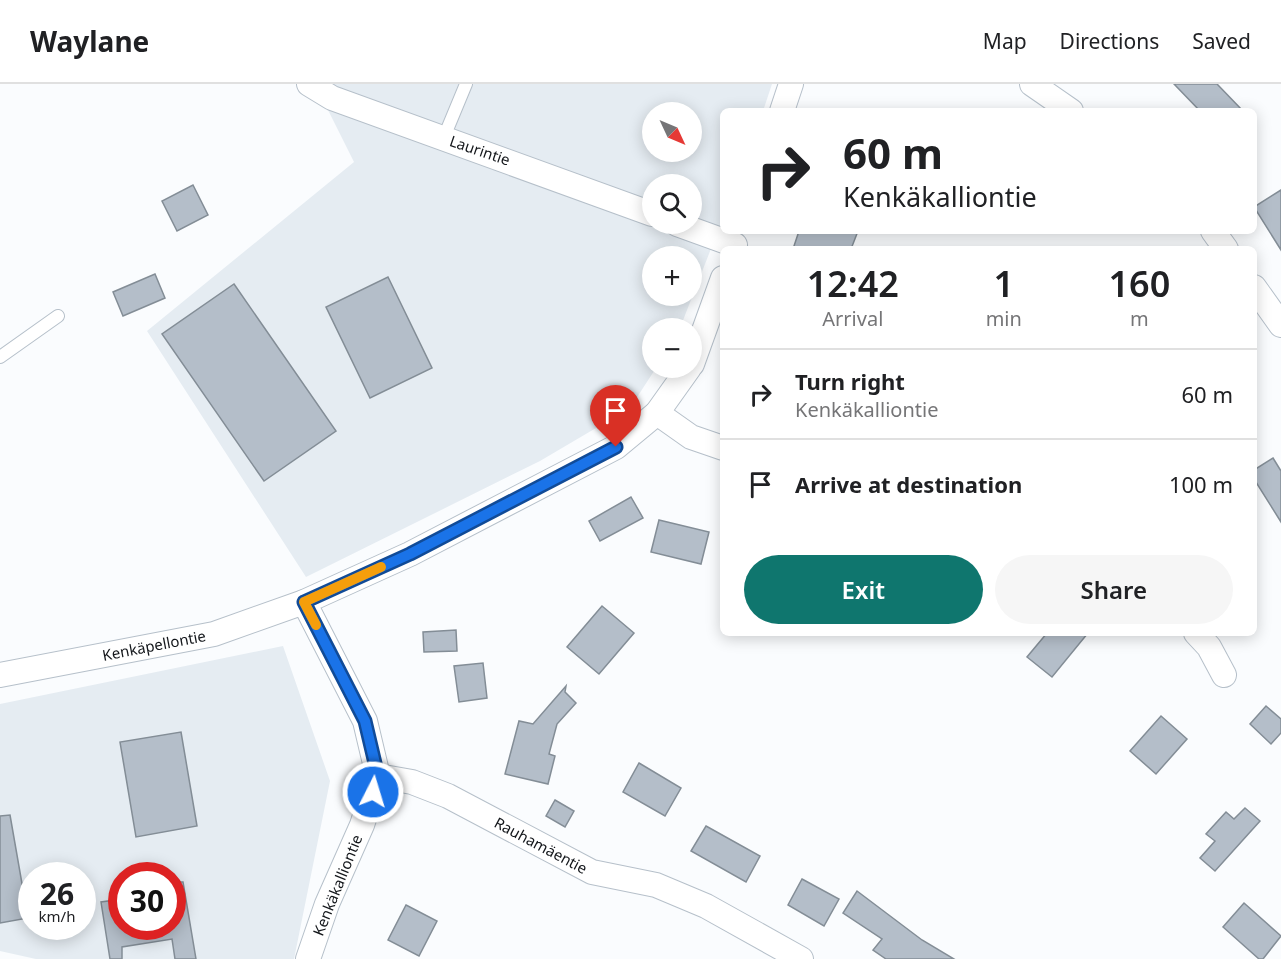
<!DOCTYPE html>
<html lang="en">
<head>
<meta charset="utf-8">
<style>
  body { margin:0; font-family:"Noto Sans",sans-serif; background:#f6f6f6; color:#202124; height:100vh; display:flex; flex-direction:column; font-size:22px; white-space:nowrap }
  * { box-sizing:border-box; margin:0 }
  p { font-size:20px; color:#757577 }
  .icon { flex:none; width:33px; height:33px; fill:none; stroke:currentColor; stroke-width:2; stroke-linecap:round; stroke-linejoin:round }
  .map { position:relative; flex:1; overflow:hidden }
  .panel { position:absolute; left:720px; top:162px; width:537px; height:390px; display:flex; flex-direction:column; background:#fff; border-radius:9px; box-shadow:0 3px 15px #0003 }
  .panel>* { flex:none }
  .hud { position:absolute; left:720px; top:24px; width:537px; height:126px; border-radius:9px; box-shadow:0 3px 15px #0003; background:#fff; color:#202124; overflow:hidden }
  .needle { width:39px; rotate:134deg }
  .controls { position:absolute; left:642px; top:18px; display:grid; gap:12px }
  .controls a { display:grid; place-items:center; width:60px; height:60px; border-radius:50%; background:#fff; box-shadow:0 3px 15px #0003; font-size:30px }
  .speed { position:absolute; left:18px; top:778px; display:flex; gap:12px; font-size:30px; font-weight:700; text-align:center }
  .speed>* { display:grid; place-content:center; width:78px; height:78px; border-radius:50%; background:#fff; box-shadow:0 3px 15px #0003; line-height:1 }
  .speed small { font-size:15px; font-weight:400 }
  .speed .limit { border:9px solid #d22; background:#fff; color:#111 }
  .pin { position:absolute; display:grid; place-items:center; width:51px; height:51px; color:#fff; margin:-62px -26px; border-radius:50% 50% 50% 0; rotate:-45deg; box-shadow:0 0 6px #0007 }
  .pin .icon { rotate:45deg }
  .me { position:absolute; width:66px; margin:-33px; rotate:5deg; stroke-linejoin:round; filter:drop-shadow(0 0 4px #0008) }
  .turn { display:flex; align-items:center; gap:21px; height:126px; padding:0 24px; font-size:27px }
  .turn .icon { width:78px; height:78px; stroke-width:2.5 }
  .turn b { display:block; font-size:42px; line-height:51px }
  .eta { display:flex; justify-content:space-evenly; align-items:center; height:102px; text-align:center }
  .eta b { font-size:36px; font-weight:600; line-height:42px }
  .cta { display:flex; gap:12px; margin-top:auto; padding:12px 24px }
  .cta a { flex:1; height:69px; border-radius:36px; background:#0f766e; color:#fff; font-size:24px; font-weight:600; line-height:69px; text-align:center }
  .cta a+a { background:#f6f6f6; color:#202124 }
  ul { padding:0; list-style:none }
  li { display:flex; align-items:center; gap:18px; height:90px; padding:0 24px; border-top:2px solid #e0e0e0 }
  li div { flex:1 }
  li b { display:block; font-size:22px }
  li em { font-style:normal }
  header { display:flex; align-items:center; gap:36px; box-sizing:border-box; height:84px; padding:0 30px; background:#fff; border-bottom:2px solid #e0e0e0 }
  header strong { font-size:28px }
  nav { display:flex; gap:33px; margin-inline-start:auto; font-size:21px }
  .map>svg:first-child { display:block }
</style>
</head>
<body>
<header>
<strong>Waylane</strong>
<nav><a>Map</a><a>Directions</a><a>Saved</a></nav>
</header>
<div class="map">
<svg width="1281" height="875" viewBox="0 0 1281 875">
  <rect width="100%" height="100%" fill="#fafcfe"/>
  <g fill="#e5ecf2" fill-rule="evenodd">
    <path d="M315 0H772L763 27H723V134L680 244H652V284H656L630 324 540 377 306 493 147 247 354 78ZM652 28H692V68H652ZM652 100H692V140H652ZM652 172H692V212H652Z"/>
    <path d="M283 562 330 697 294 875H36L0 867V620ZM32 792H82V843H32ZM122 792H172V843H122Z"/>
  </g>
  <g fill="#b4bec9" stroke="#838d96" stroke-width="1.5">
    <path d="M1174 0H1217L1243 27H1200Z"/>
    <path d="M193 101 208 131 177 147 162 117Z"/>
    <path d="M1281 106V166L1254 123Z"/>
    <path d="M799 147H858L851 165H793Z"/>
    <path d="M155 190 165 214 123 232 113 208Z"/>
    <path d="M388 193 432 284 370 314 326 223Z"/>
    <path d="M234 200 336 347 264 397 162 250Z"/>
    <path d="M1273 374 1281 387V438L1254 395V386Z"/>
    <path d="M631 413 643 434 600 457 589 437Z"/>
    <path d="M659 436 709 448 701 480 651 468Z"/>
    <path d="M602 522 634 549 599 590 567 563Z"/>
    <path d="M456 546 457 567 424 568 423 548Z"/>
    <path d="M1047 549H1088L1052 593 1027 573Z"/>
    <path d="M483 579 487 614 459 618 454 582Z"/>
    <path d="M566 602 565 608 576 619 557 640 549 670 555 672 548 700 505 690 519 637 533 640Z"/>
    <path d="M1266 622 1281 635V649L1271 660 1250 640Z"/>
    <path d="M1161 632 1187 655 1156 690 1130 667Z"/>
    <path d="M181 648 197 742 136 753 120 658Z"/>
    <path d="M639 679 681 704 665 732 623 708Z"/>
    <path d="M555 716 574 727 565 743 546 732Z"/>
    <path d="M1245 724 1260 737 1215 787 1200 774 1215 757 1206 750 1226 728 1234 735Z"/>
    <path d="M10 731 28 834 0 839V732Z"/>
    <path d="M706 742 760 772 746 798 691 767Z"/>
    <path d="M802 795 839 815 824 842 788 821Z"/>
    <path d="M172 798H183L196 875H175L172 855 122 863V875H110L101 818 122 815V843H172Z"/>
    <path d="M857 807 922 856 954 875H886L873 866 882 855 843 829Z"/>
    <path d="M1244 819 1281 852 1263 875H1259L1223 843Z"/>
    <path d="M406 821 437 837 419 872 388 856Z"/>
  </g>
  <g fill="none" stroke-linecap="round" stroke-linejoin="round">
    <defs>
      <g id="lane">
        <path d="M444 53 466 0"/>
        <path d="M0 273 58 232"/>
      </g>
      <g id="street">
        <path d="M309 0 332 14 652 130"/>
        <path d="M1032 0 1071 27"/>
        <path d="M782 27 791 0"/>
        <path d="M677 140 735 161"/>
        <path d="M1213 147 1226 165"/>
        <path d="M1254 203 1281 241"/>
        <path d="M692 280 723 194"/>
        <path d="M657 329 691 353 723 364"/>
        <path d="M1196 549 1209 563 1224 591"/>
        <path d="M0 591 214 550 304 518"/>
        <path d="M378 692 412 698 448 712 592 788 656 801 706 822 801 875"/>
        <path d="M308 875 327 820 362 741 378 692 365 637 304 518 410 470 616 363 657 329 689 284"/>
      </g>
    </defs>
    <use href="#lane" stroke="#b6c0ca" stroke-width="14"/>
    <use href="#street" stroke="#b6c0ca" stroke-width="26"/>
    <use href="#lane" stroke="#fff" stroke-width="12"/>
    <use href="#street" stroke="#fff" stroke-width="24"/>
  </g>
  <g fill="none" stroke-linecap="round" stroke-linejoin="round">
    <defs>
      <path id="route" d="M373 708 378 692 365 637 304 518 410 470 616 363"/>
    </defs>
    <use href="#route" stroke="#114b97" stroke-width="15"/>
    <use href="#route" stroke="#1a73e8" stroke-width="10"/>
    <path stroke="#f59e0b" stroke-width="10" d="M316 541 304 518 381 483"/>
  </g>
  <g text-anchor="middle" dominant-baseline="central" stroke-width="4.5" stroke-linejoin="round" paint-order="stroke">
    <g font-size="15" fill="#13161a" stroke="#fff">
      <text transform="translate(480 66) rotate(19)">Laurintie</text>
      <text transform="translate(154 561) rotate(-11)">Kenkäpellontie</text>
      <text transform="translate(541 761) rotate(28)">Rauhamäentie</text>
      <text transform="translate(337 801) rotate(-68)">Kenkäkalliontie</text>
    </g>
  </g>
</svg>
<div class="controls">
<a><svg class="needle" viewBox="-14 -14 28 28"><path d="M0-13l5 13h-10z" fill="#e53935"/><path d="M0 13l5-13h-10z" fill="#757577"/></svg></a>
<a><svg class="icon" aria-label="search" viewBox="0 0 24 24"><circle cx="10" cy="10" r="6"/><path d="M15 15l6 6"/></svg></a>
<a>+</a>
<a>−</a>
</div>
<div class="speed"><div>26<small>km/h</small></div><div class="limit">30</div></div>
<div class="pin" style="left:616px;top:363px;background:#d93025"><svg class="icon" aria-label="arrive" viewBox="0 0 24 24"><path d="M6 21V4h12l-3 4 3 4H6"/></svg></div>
<svg class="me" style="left:373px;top:708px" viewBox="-20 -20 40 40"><circle r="17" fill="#1a73e8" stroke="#fff" stroke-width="3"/><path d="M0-11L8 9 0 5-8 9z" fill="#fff"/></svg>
<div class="hud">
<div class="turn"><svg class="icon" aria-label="right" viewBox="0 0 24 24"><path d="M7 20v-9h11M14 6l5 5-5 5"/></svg><div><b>60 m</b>Kenkäkalliontie</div></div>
</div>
<section class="panel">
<div class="eta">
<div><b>12:42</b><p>Arrival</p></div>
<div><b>1</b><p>min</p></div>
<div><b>160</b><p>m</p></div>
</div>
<ul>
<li><svg class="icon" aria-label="right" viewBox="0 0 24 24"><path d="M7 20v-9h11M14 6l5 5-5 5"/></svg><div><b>Turn right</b><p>Kenkäkalliontie</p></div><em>60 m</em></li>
<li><svg class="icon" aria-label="arrive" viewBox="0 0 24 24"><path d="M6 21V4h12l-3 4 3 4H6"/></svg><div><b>Arrive at destination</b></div><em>100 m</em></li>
</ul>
<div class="cta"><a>Exit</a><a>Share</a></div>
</section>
</div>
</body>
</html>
